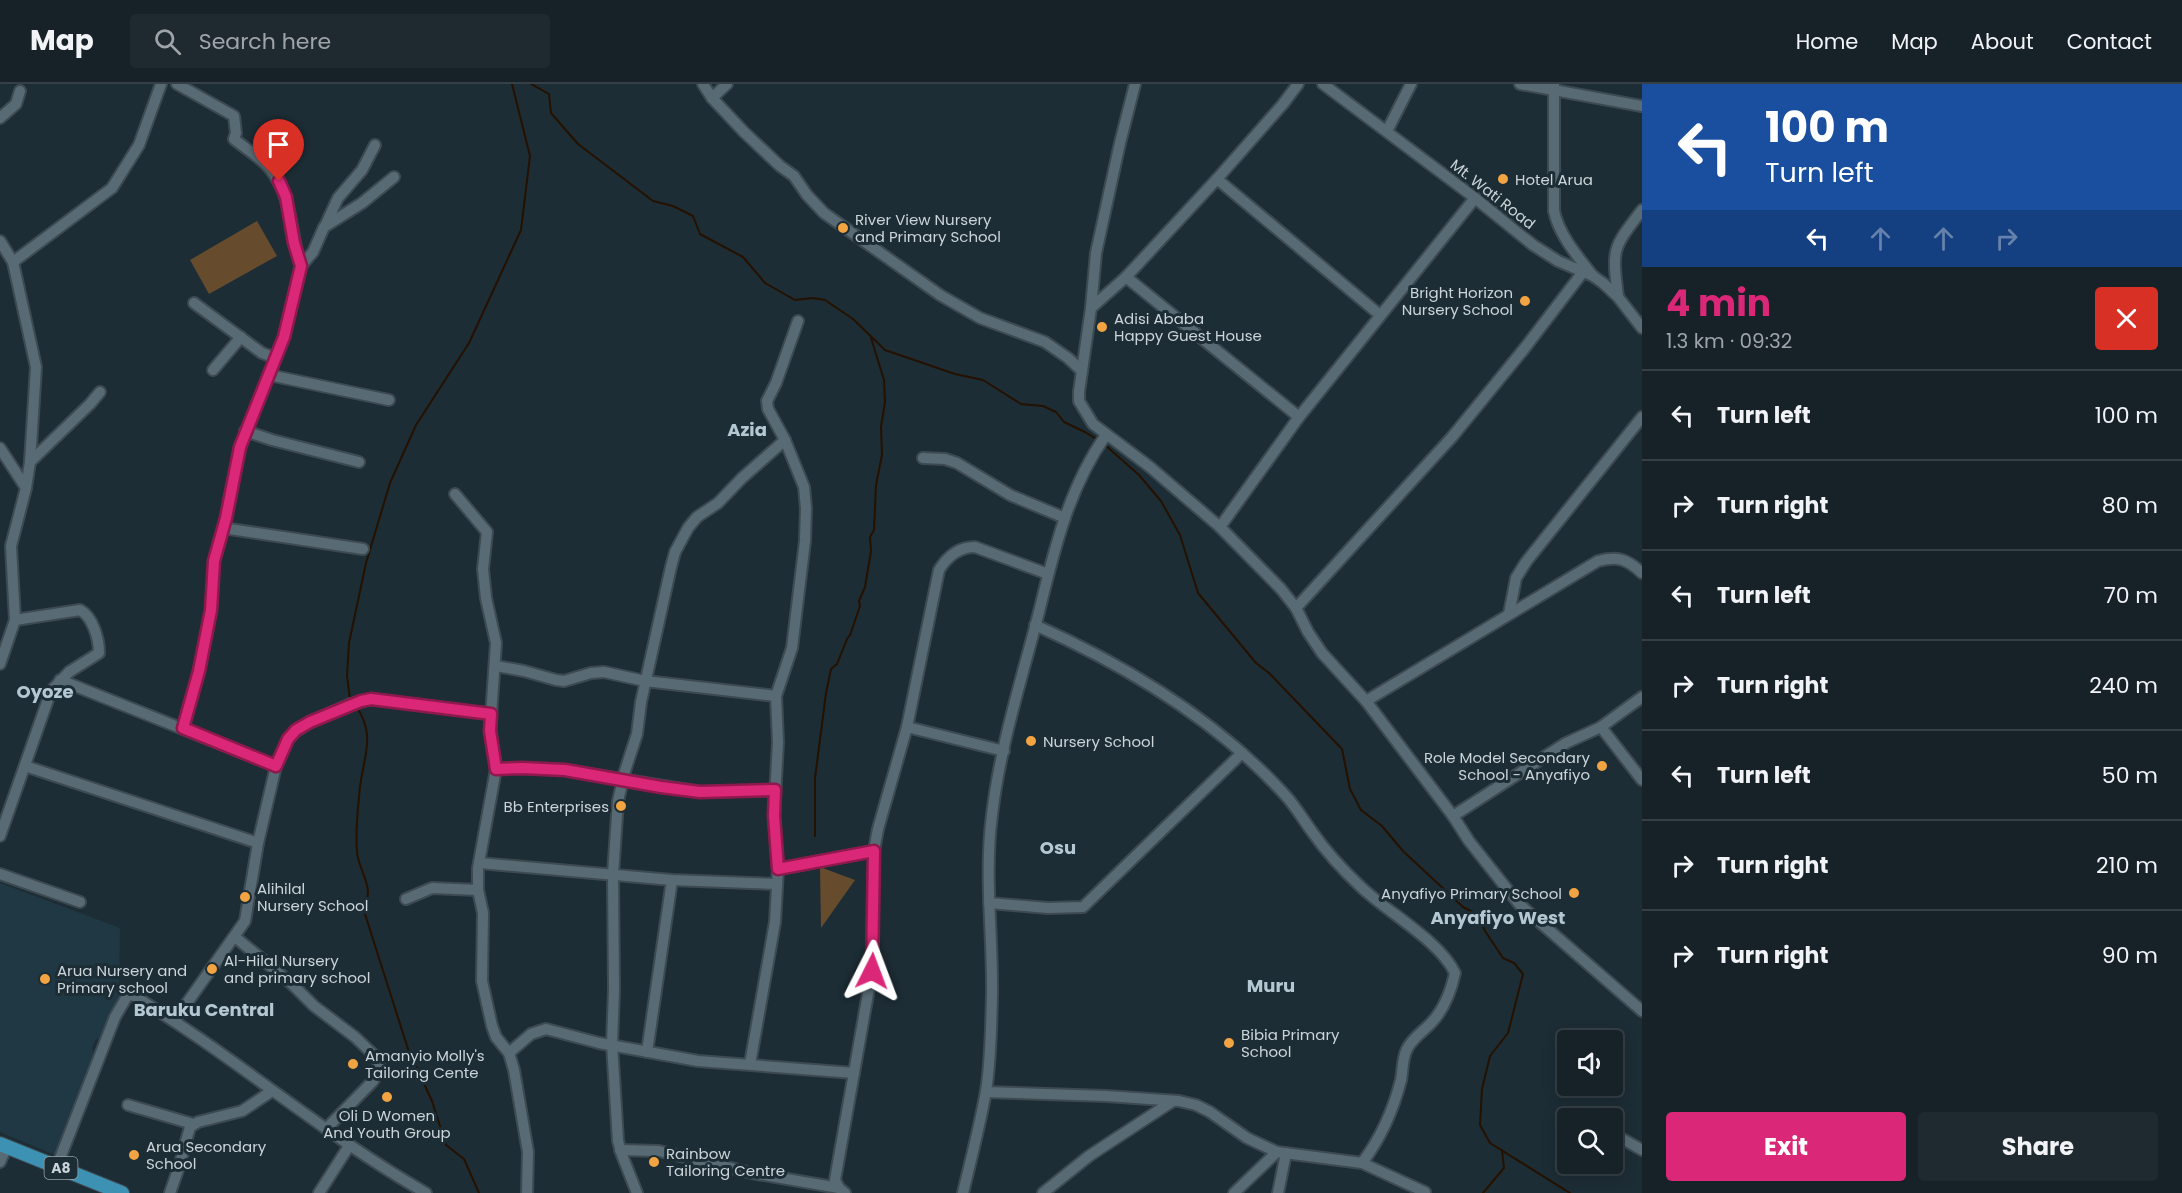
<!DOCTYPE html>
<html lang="en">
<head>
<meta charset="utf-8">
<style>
  body { margin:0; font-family:Poppins,sans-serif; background:#1f2a30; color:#f1f3f6; height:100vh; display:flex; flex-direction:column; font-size:22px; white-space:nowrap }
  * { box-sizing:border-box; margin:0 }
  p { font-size:20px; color:#9ea4a8 }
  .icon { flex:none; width:33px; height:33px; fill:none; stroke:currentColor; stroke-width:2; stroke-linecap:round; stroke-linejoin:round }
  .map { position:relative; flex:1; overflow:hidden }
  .panel { display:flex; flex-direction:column; background:#162228; width:540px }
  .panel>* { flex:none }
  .guide { background:#1a4fa0; color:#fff; overflow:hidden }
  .controls { position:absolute; left:1557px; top:946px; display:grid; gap:12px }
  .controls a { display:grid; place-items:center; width:66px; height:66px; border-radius:6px; background:#162228; box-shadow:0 3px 15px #0003,0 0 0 2px #353f45; font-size:30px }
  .pin { position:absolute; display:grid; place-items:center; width:51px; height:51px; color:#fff; margin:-62px -26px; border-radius:50% 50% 50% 0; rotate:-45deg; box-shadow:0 0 6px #0007 }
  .pin .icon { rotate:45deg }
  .me { position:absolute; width:66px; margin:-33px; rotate:3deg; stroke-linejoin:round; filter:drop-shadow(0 0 4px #0008) }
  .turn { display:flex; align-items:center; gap:21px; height:126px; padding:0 24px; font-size:27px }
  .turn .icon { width:78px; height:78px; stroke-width:2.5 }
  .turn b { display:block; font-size:42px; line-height:51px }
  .lanes { display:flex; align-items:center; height:57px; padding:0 24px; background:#0003; justify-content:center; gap:30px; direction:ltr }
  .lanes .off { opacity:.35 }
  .round { display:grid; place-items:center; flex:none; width:63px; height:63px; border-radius:6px; background:#1f2a30 }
  .summary { display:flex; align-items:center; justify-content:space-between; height:102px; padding:0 24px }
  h1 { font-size:36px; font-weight:700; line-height:45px; color:#db2777 }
  .cta { display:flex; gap:12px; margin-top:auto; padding:12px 24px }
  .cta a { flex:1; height:69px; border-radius:6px; background:#db2777; color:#fff; font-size:24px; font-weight:700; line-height:69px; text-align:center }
  .cta a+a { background:#1f2a30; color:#f1f3f6 }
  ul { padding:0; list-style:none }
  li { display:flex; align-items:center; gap:18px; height:90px; padding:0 24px; border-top:2px solid #353f45 }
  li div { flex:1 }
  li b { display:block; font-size:22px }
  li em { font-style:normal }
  header { display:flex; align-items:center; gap:36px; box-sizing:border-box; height:84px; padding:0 30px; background:#162228; border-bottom:2px solid #353f45 }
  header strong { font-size:28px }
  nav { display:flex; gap:33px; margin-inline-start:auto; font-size:21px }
  .search { width:420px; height:54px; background:#1f2a30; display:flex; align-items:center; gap:15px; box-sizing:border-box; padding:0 21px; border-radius:6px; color:#9ea4a8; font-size:22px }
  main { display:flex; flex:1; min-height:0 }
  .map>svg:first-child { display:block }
</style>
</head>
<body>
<header>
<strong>Map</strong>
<div class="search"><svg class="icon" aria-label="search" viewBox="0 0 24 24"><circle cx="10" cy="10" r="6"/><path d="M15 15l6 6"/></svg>Search here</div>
<nav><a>Home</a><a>Map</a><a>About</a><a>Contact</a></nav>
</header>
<main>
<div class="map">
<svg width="1642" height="1109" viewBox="0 0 1642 1109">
  <rect width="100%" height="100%" fill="#1d2d35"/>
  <path fill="#203843" d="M0 799 120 844 119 911 103 954 96 955 92 963 94 977 55 1071 0 1048Z"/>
  <g fill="#664b2d">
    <path d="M257 137 277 172 209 210 190 176Z"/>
    <path d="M820 783 855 796 821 844Z"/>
  </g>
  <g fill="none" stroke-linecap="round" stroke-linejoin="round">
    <g stroke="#251100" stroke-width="2">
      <path d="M531 0 549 10 551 29 578 60 653 117 673 122 693 132 700 150 743 173 765 199 795 216 813 214 825 216 853 235 885 266 955 290 983 296 1021 320 1043 322 1056 328 1064 338 1085 348 1098 356"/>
      <path d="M1105 361 1139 391 1161 417 1180 451 1198 509 1256 579 1269 589 1342 665 1350 705 1361 726 1382 742 1403 767 1463 823 1477 830 1485 847 1503 874 1514 879 1523 890 1508 949 1490 972 1482 1005 1480 1041 1490 1059 1570 1109"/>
      <path d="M350 615 347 592 349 559 366 479 390 399 416 341 469 259 521 146 530 72 512 0"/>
      <path d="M356 622C376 651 364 671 360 703 358 724 355 747 357 768 358 782 368 795 368 809 368 815 365 822 364 827L408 965 432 1017 446 1061 464 1075 479 1109"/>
      <path d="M815 752V694L826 609 831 585 837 580 847 555 850 551 860 522 859 517 865 503 871 467 870 453 874 446 876 401 882 371 881 343 885 318 884 296 871 254"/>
      <path d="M1483 1109 1504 1084 1502 1066"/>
    </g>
    <defs>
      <g id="minor">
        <path d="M177 0 234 32 236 49 234 55C246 65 260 73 270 85 293 113 290 150 301 182"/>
        <path d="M703 0 712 14 744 48 780 82 794 92 807 111 824 129 940 211 980 234 1045 258 1068 274 1082 287"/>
        <path d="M1135 0 1120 59 1096 169 1091 224 1079 308V317L1093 340 1150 383 1220 443 1281 505 1296 524 1308 548 1322 569 1366 617 1453 732 1469 757 1519 820 1642 927"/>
        <path d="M1323 0 1475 114 1533 161 1558 177 1593 192 1603 199 1618 213 1642 244"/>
        <path d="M1520 0 1642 22"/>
        <path d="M1554 0V127C1559 151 1578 173 1593 192"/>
        <path d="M712 14 727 0"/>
        <path d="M0 34 16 20 20 7"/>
        <path d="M1387 47 1411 0"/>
        <path d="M1217 95 1380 231"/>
        <path d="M326 140 338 114 362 86 375 61"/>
        <path d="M0 157 13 178 36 283 30 378 26 404 11 462 15 536 0 580"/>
        <path d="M13 178 112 104 139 61 161 0"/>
        <path d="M1126 193 1299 333"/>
        <path d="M1618 213C1612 164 1612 165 1642 126"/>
        <path d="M194 219 262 269 276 274"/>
        <path d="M1091 224 1126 193 1217 95 1283 20 1298 0"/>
        <path d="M213 286 241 253"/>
        <path d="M269 291 389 316"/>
        <path d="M245 347 272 356 359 378"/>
        <path d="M0 364 26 404"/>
        <path d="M923 374 945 375 957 379 1010 411 1065 434"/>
        <path d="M30 378 90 320 100 308"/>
        <path d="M455 410 487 448 483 485 486 514 496 559 490 647 496 685 478 784V806L483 829 482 897 492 942 496 953 509 969 514 986 528 1068 527 1109"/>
        <path d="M1220 443 1299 333 1475 114"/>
        <path d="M223 444 363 465"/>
        <path d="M1296 524 1452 353 1524 265 1583 188"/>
        <path d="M1509 530 1516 494 1526 478 1642 333"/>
        <path d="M496 582 524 587 556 596 564 597 591 589 604 588 645 597 776 612"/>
        <path d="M60 596 276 682"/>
        <path d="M1366 617 1598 477C1618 472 1627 475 1642 489"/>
        <path d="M907 643 1004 667"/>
        <path d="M1601 643 1642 696"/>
        <path d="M183 644 199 587 211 526 214 477 226 434 240 363 284 253 301 182 313 168 324 143 362 119 394 93"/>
        <path d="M25 682 258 759"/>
        <path d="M496 685 522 684 565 686 700 708 775 706"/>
        <path d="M1453 732 1566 659 1601 643 1642 613"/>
        <path d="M0 752 51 607 69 588 99 569C99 555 93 533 80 526L15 536"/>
        <path d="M479 779 672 796 776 800"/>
        <path d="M778 785 874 767"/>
        <path d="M0 790 80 818"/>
        <path d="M406 815 432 804 478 806"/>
        <path d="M989 819 1048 824 1083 823 1242 669"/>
        <path d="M235 853 292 900 314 922 355 953 377 974 380 984 373 997 326 1045"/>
        <path d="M175 936 245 837 258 759 276 682 288 655 296 647 310 638 351 620 371 615 491 630"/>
        <path d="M647 968 672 796"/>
        <path d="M509 969 531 950 546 945 599 959 698 977 854 989"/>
        <path d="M750 980 775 838 778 785 774 732 778 658 776 612 792 564 805 457 806 424 804 403 785 356"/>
        <path d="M986 1008 1106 1012 1179 1017 1196 1021 1210 1028 1247 1054 1277 1068 1362 1079C1381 1054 1393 1027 1401 996 1403 986 1402 975 1407 965 1413 953 1423 948 1432 938 1444 925 1451 907 1455 889 1440 857 1387 828 1361 803 1344 787 1327 769 1313 749 1304 737 1296 723 1286 712 1218 637 1127 582 1035 541"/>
        <path d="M128 1021 193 1040"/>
        <path d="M1612 1049 1642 1066"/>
        <path d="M620 1066 659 1067 752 1089 839 1104"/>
        <path d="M0 1078 7 1062"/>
        <path d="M1362 1079 1425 1108"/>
        <path d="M57 1082 115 933 129 909C232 970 322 1050 426 1109"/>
        <path d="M170 1109 179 1083 190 1043 198 1038 242 1027 272 1007"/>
        <path d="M319 1109 349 1062"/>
        <path d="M637 1109 622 1071 618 1057 612 960 614 906 613 790 618 717 625 687 637 650 641 618 671 483 675 468 688 444 697 433 718 419 742 394 785 356 768 325 767 317 776 299 798 237"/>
        <path d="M845 1109 839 1104 835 1096 872 887 874 767 878 745 907 643 939 486C947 473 958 463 975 463L1048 490"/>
        <path d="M963 1109C971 1075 980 1041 986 1007 991 976 991 944 992 912 993 852 984 791 992 731 1000 662 1022 594 1039 528 1054 466 1069 403 1106 351"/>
        <path d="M1043 1109 1089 1072 1173 1017"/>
        <path d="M1234 1109 1277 1068"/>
        <path d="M1278 1109 1286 1069"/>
      </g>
      <path id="major" d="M0 1060 122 1109"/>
    </defs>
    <use href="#minor" stroke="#3d4a52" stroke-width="14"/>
    <use href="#major" stroke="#3d4a52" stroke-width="16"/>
    <use href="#minor" stroke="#586b74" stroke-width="10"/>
    <use href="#major" stroke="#3d91b3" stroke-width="14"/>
  </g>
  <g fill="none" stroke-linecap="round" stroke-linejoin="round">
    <defs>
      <path id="route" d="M279 97 286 113 294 159 301 182 284 253 240 363 226 434 214 477 211 526 199 587 183 644 276 682 288 655 296 646 310 638 361 617 371 615 491 630 490 647 496 685 522 684 565 686 661 703 700 708 775 706 774 732 778 785 874 767 872 887"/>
    </defs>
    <use href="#route" stroke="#8e194d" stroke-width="15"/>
    <use href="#route" stroke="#db2777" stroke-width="10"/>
  </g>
  <g fill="#f3a442" stroke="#1d2d35" stroke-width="2">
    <circle cx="1503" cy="95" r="6"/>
    <circle cx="843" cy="144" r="6"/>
    <circle cx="1525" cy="217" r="6"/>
    <circle cx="1102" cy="243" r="6"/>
    <circle cx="1031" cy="657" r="6"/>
    <circle cx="1602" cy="682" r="6"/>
    <circle cx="621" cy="722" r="6"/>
    <circle cx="1574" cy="809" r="6"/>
    <circle cx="245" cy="813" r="6"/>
    <circle cx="212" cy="885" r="6"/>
    <circle cx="45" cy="895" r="6"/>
    <circle cx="1229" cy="959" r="6"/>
    <circle cx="353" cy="980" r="6"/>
    <circle cx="387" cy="1013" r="6"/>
    <circle cx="134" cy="1071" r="6"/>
    <circle cx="654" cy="1078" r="6"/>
  </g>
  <g text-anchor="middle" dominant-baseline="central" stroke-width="6" stroke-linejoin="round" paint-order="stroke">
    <rect fill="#1d2d35" stroke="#96a2a8" stroke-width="1.5" x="44.5" y="1073" width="33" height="22" rx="4.5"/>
    <g font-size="14" font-weight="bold" fill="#cad4d9">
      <text x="61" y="1084">A8</text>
    </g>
    <g font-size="15" fill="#cad4d9" stroke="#1d2d35" text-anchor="start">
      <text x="1515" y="95">Hotel Arua</text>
      <text x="855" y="135">River View Nursery<tspan x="855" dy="17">and Primary School</tspan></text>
      <text x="1513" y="208" text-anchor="end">Bright Horizon<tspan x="1513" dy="17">Nursery School</tspan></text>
      <text x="1114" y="234">Adisi Ababa<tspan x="1114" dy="17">Happy Guest House</tspan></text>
      <text x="1043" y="657">Nursery School</text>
      <text x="1590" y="673" text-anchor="end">Role Model Secondary<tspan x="1590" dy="17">School - Anyafiyo</tspan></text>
      <text x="609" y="722" text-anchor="end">Bb Enterprises</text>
      <text x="257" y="804">Alihilal<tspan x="257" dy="17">Nursery School</tspan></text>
      <text x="1562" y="809" text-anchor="end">Anyafiyo Primary School</text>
      <text x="224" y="876">Al-Hilal Nursery<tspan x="224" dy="17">and primary school</tspan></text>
      <text x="57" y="886">Arua Nursery and<tspan x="57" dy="17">Primary school</tspan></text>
      <text x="1241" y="950">Bibia Primary<tspan x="1241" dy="17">School</tspan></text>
      <text x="365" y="971">Amanyio Molly's<tspan x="365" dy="17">Tailoring Cente</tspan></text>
      <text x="387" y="1031" text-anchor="middle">Oli D Women<tspan x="387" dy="17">And Youth Group</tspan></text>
      <text x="146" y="1062">Arua Secondary<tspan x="146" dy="17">School</tspan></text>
      <text x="666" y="1069">Rainbow<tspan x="666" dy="17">Tailoring Centre</tspan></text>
    </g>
    <g font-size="15" fill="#cad4d9" stroke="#1d2d35">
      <text transform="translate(1493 110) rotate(38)">Mt. Wati Road</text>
    </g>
    <g font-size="18" font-weight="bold" fill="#b4c8d3" stroke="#1d2d35">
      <text x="747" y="345">Azia</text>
      <text x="45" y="607">Oyoze</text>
      <text x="1058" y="763">Osu</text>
      <text x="1498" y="833">Anyafiyo West</text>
      <text x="1271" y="901">Muru</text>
      <text x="204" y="925">Baruku Central</text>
    </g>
  </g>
</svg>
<div class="controls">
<a><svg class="icon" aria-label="sound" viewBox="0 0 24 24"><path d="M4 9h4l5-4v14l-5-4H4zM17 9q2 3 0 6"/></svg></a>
<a><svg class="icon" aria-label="search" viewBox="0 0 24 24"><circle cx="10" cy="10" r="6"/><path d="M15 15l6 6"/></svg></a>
</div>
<div class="pin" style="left:279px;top:97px;background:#d93025"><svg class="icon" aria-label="arrive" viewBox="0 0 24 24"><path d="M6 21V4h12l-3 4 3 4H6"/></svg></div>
<svg class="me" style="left:872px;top:887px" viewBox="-20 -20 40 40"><path d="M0-17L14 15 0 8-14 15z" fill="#db2777" stroke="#fff" stroke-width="4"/></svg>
</div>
<section class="panel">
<div class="guide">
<div class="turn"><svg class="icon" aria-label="left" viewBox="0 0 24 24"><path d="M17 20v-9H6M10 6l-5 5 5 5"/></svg><div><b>100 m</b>Turn left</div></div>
<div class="lanes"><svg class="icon" aria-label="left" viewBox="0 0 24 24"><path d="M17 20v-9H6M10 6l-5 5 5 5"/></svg><svg class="icon off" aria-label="ahead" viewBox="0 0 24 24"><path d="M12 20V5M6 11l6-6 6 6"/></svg><svg class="icon off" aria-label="ahead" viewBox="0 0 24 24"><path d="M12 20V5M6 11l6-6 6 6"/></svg><svg class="icon off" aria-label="right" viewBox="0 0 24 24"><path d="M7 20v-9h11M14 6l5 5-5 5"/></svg></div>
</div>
<div class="summary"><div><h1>4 min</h1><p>1.3 km · 09:32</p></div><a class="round" style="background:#d93025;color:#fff"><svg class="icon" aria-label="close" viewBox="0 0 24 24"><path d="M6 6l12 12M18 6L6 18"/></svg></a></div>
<ul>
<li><svg class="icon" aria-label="left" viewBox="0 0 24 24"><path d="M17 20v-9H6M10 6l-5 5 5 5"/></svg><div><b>Turn left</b></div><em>100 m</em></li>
<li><svg class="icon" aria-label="right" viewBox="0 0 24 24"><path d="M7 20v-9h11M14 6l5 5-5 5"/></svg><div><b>Turn right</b></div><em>80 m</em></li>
<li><svg class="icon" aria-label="left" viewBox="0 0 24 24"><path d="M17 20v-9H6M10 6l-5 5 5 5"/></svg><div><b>Turn left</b></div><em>70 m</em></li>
<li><svg class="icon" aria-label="right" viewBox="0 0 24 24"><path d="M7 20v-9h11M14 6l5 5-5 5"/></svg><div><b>Turn right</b></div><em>240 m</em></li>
<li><svg class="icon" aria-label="left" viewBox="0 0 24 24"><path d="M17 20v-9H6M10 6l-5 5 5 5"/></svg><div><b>Turn left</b></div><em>50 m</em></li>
<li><svg class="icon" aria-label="right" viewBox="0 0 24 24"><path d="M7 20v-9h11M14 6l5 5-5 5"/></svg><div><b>Turn right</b></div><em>210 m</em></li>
<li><svg class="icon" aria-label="right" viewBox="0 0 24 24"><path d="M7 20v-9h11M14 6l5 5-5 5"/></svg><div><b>Turn right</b></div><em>90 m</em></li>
</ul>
<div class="cta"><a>Exit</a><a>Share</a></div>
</section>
</main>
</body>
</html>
